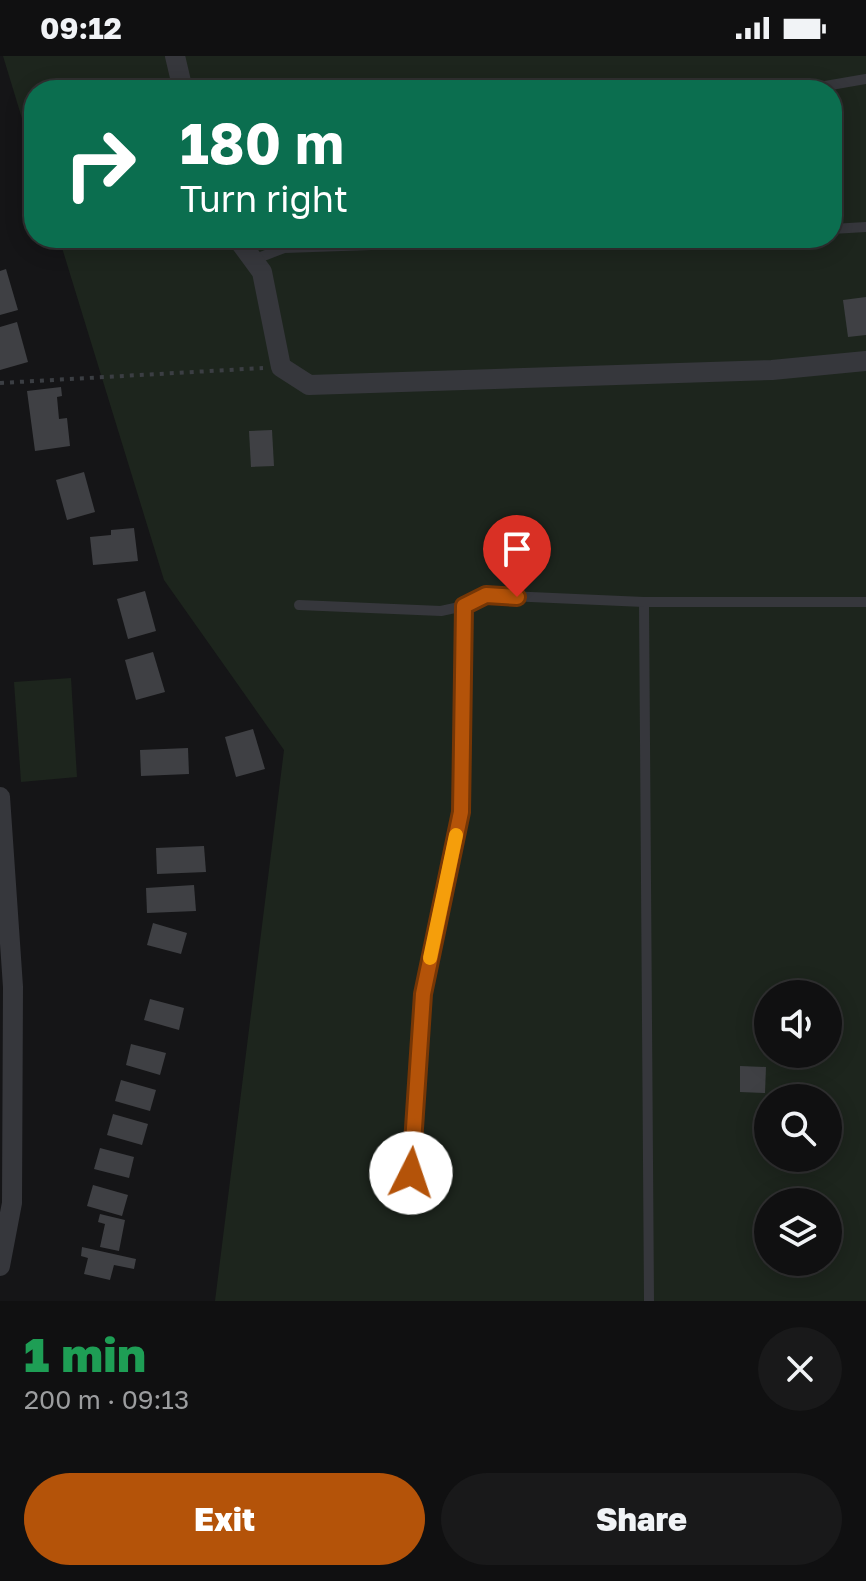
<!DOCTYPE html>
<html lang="en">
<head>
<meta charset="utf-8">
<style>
  body { margin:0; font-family:"Golos Text",sans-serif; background:#19191a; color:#f1f3f6; height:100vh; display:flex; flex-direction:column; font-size:30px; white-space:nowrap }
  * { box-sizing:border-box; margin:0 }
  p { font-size:26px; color:#9c9d9f }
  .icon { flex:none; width:44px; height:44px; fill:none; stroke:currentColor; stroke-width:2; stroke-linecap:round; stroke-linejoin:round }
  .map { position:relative; height:1245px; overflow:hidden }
  .side { display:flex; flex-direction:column; background:#101011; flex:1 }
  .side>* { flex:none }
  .guide { position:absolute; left:24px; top:24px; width:818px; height:168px; border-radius:32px; box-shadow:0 4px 20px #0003,0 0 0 2px #303031; background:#0b6e4f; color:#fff; overflow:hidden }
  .buttons { position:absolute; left:754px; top:924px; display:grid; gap:16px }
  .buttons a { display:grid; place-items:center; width:88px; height:88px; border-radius:50%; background:#101011; box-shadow:0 4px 20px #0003,0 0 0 2px #303031; font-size:40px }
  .pin { position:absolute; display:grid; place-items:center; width:68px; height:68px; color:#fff; margin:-82px -34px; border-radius:50% 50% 50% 0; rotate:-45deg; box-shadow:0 0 8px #0007 }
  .pin .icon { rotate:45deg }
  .me { position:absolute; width:88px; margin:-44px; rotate:4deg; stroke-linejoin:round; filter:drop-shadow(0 0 6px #0008) }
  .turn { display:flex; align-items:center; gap:28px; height:168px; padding:0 24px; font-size:36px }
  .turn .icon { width:104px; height:104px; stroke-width:2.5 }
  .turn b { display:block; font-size:56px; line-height:68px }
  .round { display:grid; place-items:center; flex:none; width:84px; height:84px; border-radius:42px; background:#19191a }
  .headline { display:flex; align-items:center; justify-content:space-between; height:136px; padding:0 24px }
  h1 { font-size:48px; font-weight:800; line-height:60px; color:#1e9e55 }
  .button { display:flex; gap:16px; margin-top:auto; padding:16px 24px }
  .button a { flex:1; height:92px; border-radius:48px; background:#b45309; color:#fff; font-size:32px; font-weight:800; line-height:92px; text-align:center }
  .button a+a { background:#19191a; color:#f1f3f6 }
  .status { display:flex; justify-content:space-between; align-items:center; height:56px; padding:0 40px; background:#101011; direction:ltr }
  .status svg { height:22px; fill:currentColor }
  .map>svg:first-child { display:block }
</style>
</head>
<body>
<div class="status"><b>09:12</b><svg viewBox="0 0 49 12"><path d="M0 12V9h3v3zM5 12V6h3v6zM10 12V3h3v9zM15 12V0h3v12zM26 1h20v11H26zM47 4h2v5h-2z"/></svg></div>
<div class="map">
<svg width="866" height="1245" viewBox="0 0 866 1245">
  <rect width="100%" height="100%" fill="#151517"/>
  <g fill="#1d251d" fill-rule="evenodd">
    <path d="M3 0H866V1245H215L284 694 164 524 59 182H832V34H34V102ZM768 938H828V998H768ZM768 1042H828V1102H768ZM768 1146H828V1206H768Z"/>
    <path d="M71 622 77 721 21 726 14 626Z"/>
  </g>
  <g fill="#3f4044">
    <path d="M6 213 18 254 0 259V215Z"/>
    <path d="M866 241V279L848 281 843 244Z"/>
    <path d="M17 266 28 306 0 314V271Z"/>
    <path d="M61 331 62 340 57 341 59 363 67 362 70 390 35 395 27 335Z"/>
    <path d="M272 374 274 410 251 411 249 375Z"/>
    <path d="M84 416 95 456 67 464 56 424Z"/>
    <path d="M134 472 138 505 93 509 90 481 111 479V474Z"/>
    <path d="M145 535 156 575 128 583 117 543Z"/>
    <path d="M153 596 165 636 136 644 125 604Z"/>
    <path d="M253 673 265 713 236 721 225 681Z"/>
    <path d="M188 692 189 718 141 720 140 694Z"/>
    <path d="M204 790 206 816 157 818 156 792Z"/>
    <path d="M194 829 196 855 147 857 146 832Z"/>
    <path d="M153 867 187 877 181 898 147 889Z"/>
    <path d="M150 943 184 952 179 974 144 964Z"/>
    <path d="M131 988 166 997 160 1019 126 1009Z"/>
    <path d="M740 1010 766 1011 765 1037 740 1036Z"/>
    <path d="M121 1024 156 1034 150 1055 115 1045Z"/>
    <path d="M113 1058 148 1068 142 1089 107 1079Z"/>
    <path d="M100 1092 134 1101 129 1122 94 1113Z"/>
    <path d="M93 1129 128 1139 122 1160 87 1150Z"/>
    <path d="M100 1158 125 1164 119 1195 100 1191 105 1168 98 1166Z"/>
    <path d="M82 1191 136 1203 134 1213 114 1209 110 1224 84 1218 88 1202 81 1200Z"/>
  </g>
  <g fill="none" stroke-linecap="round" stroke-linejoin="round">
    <path stroke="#3b3e43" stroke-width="4" stroke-dasharray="4 6" stroke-linecap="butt" d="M0 327 263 312"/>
    <g stroke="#36373c" stroke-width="10">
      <path d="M802 34 866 23"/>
      <path d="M832 173 866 171"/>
      <path d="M253 204 284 192 572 182"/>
      <path d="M644 546 649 1245"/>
      <path d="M299 549 441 555 464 550"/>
      <path d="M409 1147 423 938 461 756 464 550 486 539 644 546H866"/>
    </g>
    <g stroke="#36373c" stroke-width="20">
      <path d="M175 0 183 34"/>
      <path d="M237 182 262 216 281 311 309 329 772 314 866 305"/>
      <path d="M0 741 13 931 12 1147 0 1210"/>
    </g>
  </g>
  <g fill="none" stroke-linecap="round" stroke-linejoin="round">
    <defs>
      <path id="route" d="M411 1117 423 938 461 756 464 550 486 539 517 541"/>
    </defs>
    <use href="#route" stroke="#753606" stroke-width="20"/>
    <use href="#route" stroke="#b45309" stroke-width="14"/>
    <path stroke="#f59e0b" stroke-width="14" d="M430 902 456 779"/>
  </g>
</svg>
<div class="buttons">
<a><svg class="icon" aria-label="sound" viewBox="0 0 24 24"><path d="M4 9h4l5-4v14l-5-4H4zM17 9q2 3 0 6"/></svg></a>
<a><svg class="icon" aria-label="search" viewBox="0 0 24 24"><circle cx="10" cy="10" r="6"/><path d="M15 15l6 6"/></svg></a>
<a><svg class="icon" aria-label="layers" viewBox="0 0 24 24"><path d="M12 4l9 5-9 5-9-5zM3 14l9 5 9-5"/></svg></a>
</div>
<div class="pin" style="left:517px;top:541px;background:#d93025"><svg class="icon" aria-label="arrive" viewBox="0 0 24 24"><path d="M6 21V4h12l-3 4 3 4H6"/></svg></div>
<svg class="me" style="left:411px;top:1117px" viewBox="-20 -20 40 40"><circle r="19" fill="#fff"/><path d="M0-13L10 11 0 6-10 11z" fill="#b45309"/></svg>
<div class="guide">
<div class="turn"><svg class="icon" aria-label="right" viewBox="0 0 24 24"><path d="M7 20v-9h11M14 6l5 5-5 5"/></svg><div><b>180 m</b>Turn right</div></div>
</div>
</div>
<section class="side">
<div class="headline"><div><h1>1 min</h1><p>200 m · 09:13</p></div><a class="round"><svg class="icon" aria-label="close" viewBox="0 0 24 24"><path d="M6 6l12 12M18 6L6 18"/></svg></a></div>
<div class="button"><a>Exit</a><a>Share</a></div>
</section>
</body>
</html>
